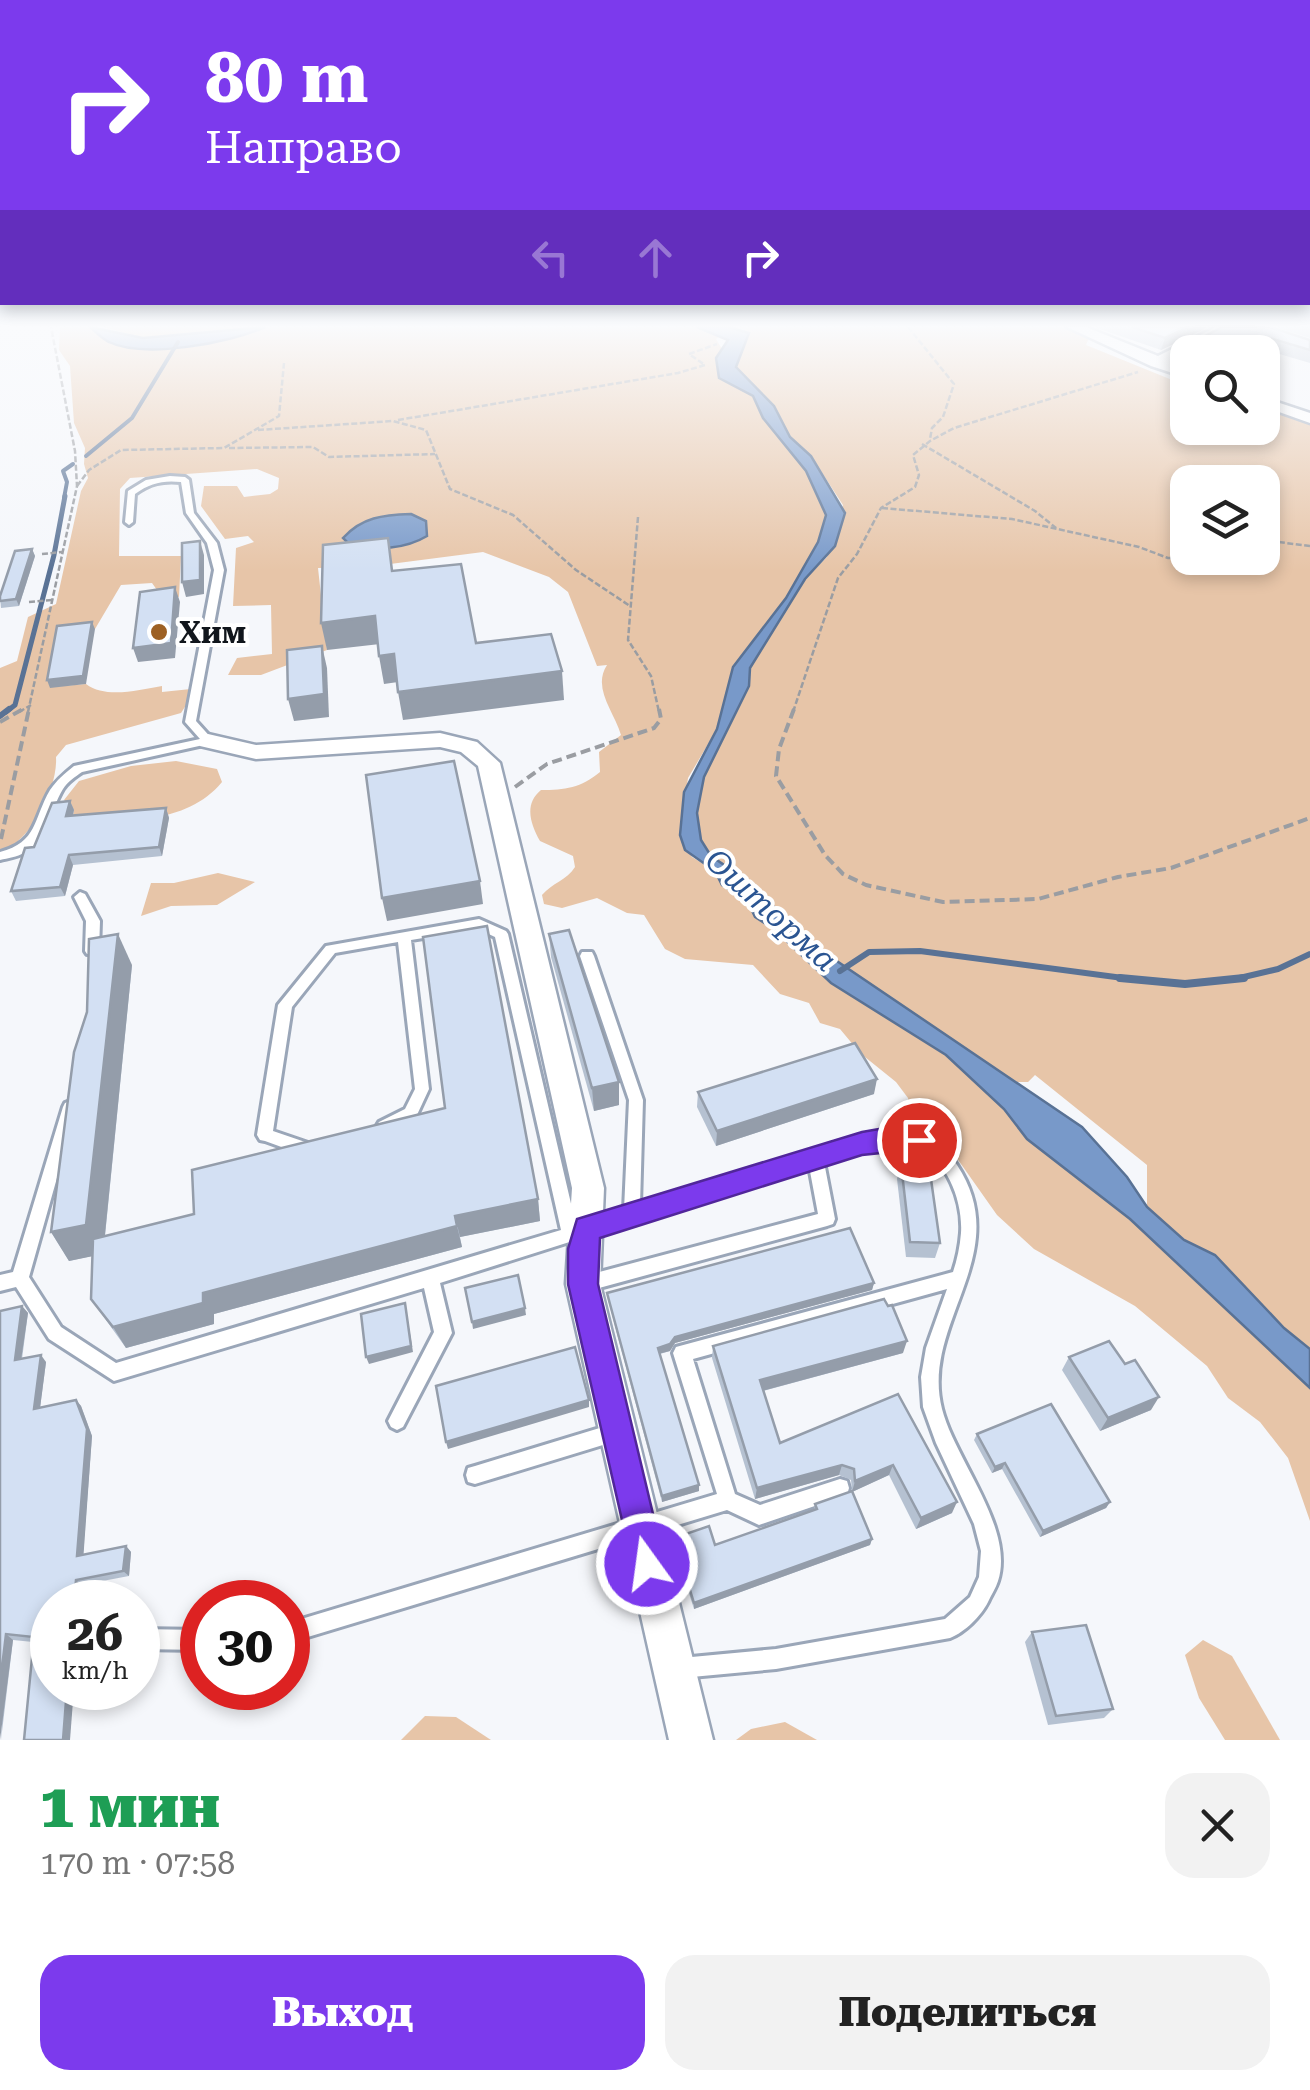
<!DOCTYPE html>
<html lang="ru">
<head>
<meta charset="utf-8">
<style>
  body { margin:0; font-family:"Roboto Serif",serif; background:#f2f2f2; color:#222; height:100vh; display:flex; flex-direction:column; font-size:38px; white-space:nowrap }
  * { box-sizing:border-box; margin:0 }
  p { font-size:32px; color:#767676 }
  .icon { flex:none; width:55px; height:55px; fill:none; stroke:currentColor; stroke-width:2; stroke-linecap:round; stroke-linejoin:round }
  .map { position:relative; height:1740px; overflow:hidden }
  .panel { display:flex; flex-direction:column; background:#fff; flex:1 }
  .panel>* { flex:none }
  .banner { position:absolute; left:0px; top:0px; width:1310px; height:305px; box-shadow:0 5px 15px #0003; background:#7c3aed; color:#fff; overflow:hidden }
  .controls { position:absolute; left:1170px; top:335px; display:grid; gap:20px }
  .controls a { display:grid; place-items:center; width:110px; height:110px; border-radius:20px; background:#fff; box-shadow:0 5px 15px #0003; font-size:50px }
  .speed { position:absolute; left:30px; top:1580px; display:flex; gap:20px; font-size:50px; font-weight:700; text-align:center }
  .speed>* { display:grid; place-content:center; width:130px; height:130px; border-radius:50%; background:#fff; box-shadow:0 5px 15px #0003; line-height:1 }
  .speed small { font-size:25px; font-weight:400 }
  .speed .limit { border:15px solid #d22; background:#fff; color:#111 }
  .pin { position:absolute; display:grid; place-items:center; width:85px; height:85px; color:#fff; margin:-42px; border:5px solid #fff; border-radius:50%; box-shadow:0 2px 10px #0007 }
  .me { position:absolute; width:110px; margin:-55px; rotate:346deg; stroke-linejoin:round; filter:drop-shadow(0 0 8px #0008) }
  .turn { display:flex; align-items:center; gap:35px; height:210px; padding:0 40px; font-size:45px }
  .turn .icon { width:130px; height:130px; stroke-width:2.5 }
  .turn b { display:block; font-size:70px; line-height:85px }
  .lanes { display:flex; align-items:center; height:95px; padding:0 40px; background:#0003; justify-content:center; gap:50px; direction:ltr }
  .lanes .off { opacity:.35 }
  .round { display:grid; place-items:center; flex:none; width:105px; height:105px; border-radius:30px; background:#f2f2f2 }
  .summary { display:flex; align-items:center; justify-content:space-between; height:170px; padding:0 40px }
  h1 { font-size:60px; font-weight:800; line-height:75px; color:#1e9e55 }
  .button { display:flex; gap:20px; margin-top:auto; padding:20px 40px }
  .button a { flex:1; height:115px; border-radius:30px; background:#7c3aed; color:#fff; font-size:40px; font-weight:800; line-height:115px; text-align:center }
  .button a+a { background:#f2f2f2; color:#222 }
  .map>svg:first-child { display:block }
</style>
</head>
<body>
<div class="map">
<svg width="1310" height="1740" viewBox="0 0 1310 1740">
  <rect width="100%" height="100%" fill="#f5f7fb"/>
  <g fill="#e7c5a8" fill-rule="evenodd">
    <path d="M60 327H90C133 365 216 347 265 327H697L721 335 716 339 722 349 716 358 719 377 753 396 763 418 806 471 826 515 818 542 786 598 733 667 717 729 688 778 680 835 692 857 715 871 722 885 747 900 755 917 774 929 831 983 945 1055 1004 1109 1027 1139 1130 1219 1310 1388V1521L1288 1458 1260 1422 1228 1398 1207 1366 1135 1306 1034 1249 997 1215 949 1147 911 1115 908 1098 896 1082 860 1053 840 1029 820 1023 809 1003 780 994 753 965 685 959 665 949 644 915 627 913 597 898 562 908 544 904 542 895C552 883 567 880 575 867L573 856 540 841C530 823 524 804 541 790 565 790 581 788 600 772L599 752 621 735C614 711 592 688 607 665L597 666 568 592 549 577 483 552 367 567 318 568 327 650 261 675H228L237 658 272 654 271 605 233 606 236 548 254 542 248 536 225 539 201 506 204 486H237L244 497 270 494 278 489 279 478 257 469 130 478 120 489 119 556H181L179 597 157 590 152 583 121 585 95 629 60 634 51 687 86 684C106 699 138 690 162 686V692L191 689 192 696 181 713 66 745 56 757C58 788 31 842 0 852V668L17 661 28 617 56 604 81 491 88 478 84 464 85 448 74 423 70 366 59 350Z"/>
    <path d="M103 327H248L143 338Z"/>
    <path d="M729 327H1068L1089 338 1086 345 1187 386 1188 428H1262L1263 407 1310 422V1349L1283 1327 1215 1255 1184 1240 1147 1207V1165L1035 1075 1028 1082H1012L825 953 739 875 711 856 700 840 697 813 704 777 749 686 750 668 805 579 827 557 843 505 811 456 790 437 751 381 736 367 748 338 743 329ZM1188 482H1262V558H1188Z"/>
    <path d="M176 761 217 769 222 782C186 826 122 820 70 824L74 810 64 800 79 781 131 766Z"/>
    <path d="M218 873 255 882 217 905 171 906 141 916 151 883H174Z"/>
    <path d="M1203 1640 1232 1656 1280 1740H1225L1199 1698 1185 1655Z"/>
    <path d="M425 1716 456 1717 491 1740H401Z"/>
    <path d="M785 1722 817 1740H736L751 1729Z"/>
  </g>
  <g fill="#7899c9" stroke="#597295" stroke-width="2.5">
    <path d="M90 327 143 338 265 327C230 343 144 359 109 342 102 339 96 332 90 327Z"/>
    <path d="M697 327H729L749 333 736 367 774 406 790 437 811 456 845 513 835 546 805 579 750 668 749 686 704 777 697 813 701 840 711 856 739 875 825 953 1082 1127 1127 1177 1147 1207 1184 1240 1215 1255 1284 1328 1310 1349V1388L1130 1219 1027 1139 1004 1109 946 1055 831 983 774 929 755 917 747 900 722 885 715 871 685 850 680 835 684 792 717 729 733 667 786 598 818 542 826 515 806 471 763 418 753 396 719 378 716 358 728 340Z"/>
    <path d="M411 514 426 521 427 536C404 550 378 549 352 547L343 538C362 517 383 515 411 514Z"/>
  </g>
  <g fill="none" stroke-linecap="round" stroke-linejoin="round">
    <g stroke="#597295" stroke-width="4">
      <path d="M86 456 132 418 178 342"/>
      <path d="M64 498 67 482 63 471 73 464"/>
    </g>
    <path stroke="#597295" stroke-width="5" d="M6 712 15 705 54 555 65 496"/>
    <g stroke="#597295" stroke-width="6">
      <path d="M0 716 9 709"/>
      <path d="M840 971 869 952 920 951 1138 980"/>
      <path d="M1231 980 1278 969 1310 954"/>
    </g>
    <path stroke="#597295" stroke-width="8" d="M1120 978 1185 984 1244 978"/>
    <defs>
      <g id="service">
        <path d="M170 476 185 477 189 480 194 513 217 543 224 570 196 721 214 741 208 744 82 772C75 777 68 781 63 789 50 810 48 840 24 853 17 857 8 858 0 860V852C38 842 33 819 50 790 57 780 64 774 74 766L200 739 185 722 214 570 207 543 186 513 181 482C163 480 150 483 135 494L133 522 129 525 125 522 128 491 146 480Z"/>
        <path d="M80 892 85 894 100 921 99 951 97 954H87L85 951 86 921 74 897Z"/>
        <path d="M479 919 506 931 508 934 576 1225 624 1210 629 1100 580 956 582 952H592L594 956 643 1100 640 1205 862 1136C901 1131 933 1128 957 1165 1016 1254 920 1323 942 1409 955 1460 1015 1528 998 1581 996 1588 991 1595 988 1602 981 1616 965 1632 950 1638L776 1669 681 1678 674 1675 671 1668 674 1661 681 1658 776 1649 945 1619 970 1597 979 1577 981 1551 974 1524 936 1443 923 1407 921 1377 926 1348 947 1289 693 1359 735 1494 760 1505 840 1479 847 1481 849 1488 847 1495 759 1525 727 1510 288 1643V1623L717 1494 673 1353 676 1347 953 1272C957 1260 960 1246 961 1233 963 1203 948 1158 916 1148 889 1139 850 1153 824 1162L835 1219 833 1224 827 1226 588 1291 582 1289 580 1283 582 1277 588 1275 818 1214 809 1166 440 1283 452 1333 403 1427 397 1430 391 1427 388 1421 434 1332 424 1288 114 1381 49 1339 16 1287 0 1291V1275L13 1272 63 1107 65 1103 70 1101 75 1103 77 1107 29 1277 61 1327 116 1363 561 1230 495 937 478 929 411 940 429 1089 416 1117 384 1133 379 1132 376 1127 379 1122 405 1109 415 1089 398 942 335 953 292 1007 273 1131 314 1145 317 1150 314 1155 309 1157 265 1141 260 1140 257 1135 278 1005 326 946Z"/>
        <path d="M616 1423 622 1426 625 1432 622 1438 616 1441 475 1484 468 1482 466 1475 468 1468 475 1466Z"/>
        <path d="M138 1629 202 1630V1650L138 1649Z"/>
      </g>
      <g id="minor">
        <path d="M1067 327H1086L1158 356 1216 327H1234L1170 361 1188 369V378L1151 366Z"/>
        <path d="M1262 397 1310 413V423L1262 406Z"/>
        <path d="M440 733 477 742 500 763 604 1188 600 1284 713 1740H669L566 1284 572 1188 478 766 461 752 440 747 256 759 200 746 197 741 208 734 256 745Z"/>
      </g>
    </defs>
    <use href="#service" stroke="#9aa6b8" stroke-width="6"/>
    <use href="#minor" stroke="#9aa6b8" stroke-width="5"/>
    <g stroke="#9a9da2" stroke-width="2.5" stroke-dasharray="6 2.5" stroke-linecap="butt">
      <path d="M908 327 954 384 943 417 932 428 930 439"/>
      <path d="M398 420 678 373 705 365 689 354 717 344"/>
      <path d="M258 430 393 421 426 430 450 489 513 515 576 570 630 606"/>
      <path d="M922 444 1035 511 1056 528"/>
      <path d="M229 448 313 447 329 457 435 454"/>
      <path d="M77 486 89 470 121 450 224 448 279 416 284 363"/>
      <path d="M882 508 1012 519 1139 547 1168 558H1190"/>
      <path d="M638 517 628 640 651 676 659 712"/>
      <path d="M1262 540 1310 546"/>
      <path d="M42 554 62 552"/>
      <path d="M29 602 53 600"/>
      <path d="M19 712 31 705"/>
      <path d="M28 712 77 486 75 451 51 327"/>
      <path d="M793 712 838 578 857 554 881 508 915 487 919 475 913 455 930 441 954 428 1138 372"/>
    </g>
    <g stroke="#9a9da2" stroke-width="4" stroke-dasharray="10 5" stroke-linecap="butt">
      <path d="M794 709 779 749 776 776 825 855 843 874 866 885 943 902 1038 899 1118 877 1171 868 1310 818"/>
      <path d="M0 722 23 709"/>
      <path d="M515 787 547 764 654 728 661 719 659 709"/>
      <path d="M1 839 29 709"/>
    </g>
    <use href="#service" fill="#fff" fill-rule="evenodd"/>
    <use href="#minor" fill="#fff" fill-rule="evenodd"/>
  </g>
  <g fill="#b5c1d1">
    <path d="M1094 327H1208L1161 350Z"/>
    <path d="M1222 327 1310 340V363L1266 350 1262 352H1188V359L1184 358 1187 346Z"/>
    <path d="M1275 327H1310V338Z"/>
    <path d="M32 549 35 556 19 606 1 608 0 596Z"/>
    <path d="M70 801 74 810 73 816 166 808 169 818 162 856 73 865 65 896 16 901 11 891 34 847Z"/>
    <path d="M549 934 619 1082V1105L594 1111 551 957Z"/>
    <path d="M132 965 105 1236 538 1199 540 1221 460 1237 462 1247 214 1314V1324L126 1348 91 1299 92 1256 69 1261 51 1232 87 1012Z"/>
    <path d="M698 1092 874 1094 716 1146 697 1107Z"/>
    <path d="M901 1164 940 1243 935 1258 906 1257 897 1179Z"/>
    <path d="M874 1283 872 1290 675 1343 670 1351 660 1354 699 1485V1491L662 1502 608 1300 607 1293Z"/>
    <path d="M22 1306 28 1313 22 1359 46 1362 40 1408 76 1400 81 1406 92 1436 83 1555 126 1546 131 1552 129 1576 81 1585 33 1642 13 1640 1 1740Z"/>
    <path d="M713 1346 903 1353 763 1391 780 1443 898 1394 952 1513 916 1529 889 1475 852 1492 872 1539 870 1545 694 1609 673 1544 674 1538 715 1545 814 1511 815 1504 852 1491 851 1480 839 1475 755 1499 712 1358Z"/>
    <path d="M1069 1357 1151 1410 1100 1431 1062 1370Z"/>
    <path d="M977 1434 1110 1502 1106 1508 1040 1537 1002 1469 992 1473 974 1440Z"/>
    <path d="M1032 1632 1113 1709 1104 1718 1048 1725 1025 1642Z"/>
  </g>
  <g fill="#949daa">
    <path d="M1188 327H1208L1161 350 1165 338Z"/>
    <path d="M200 541 204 555V594L186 597 182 582Z"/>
    <path d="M32 549 35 556 19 606 16 599Z"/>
    <path d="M175 587 180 602 175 658 138 662 133 648Z"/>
    <path d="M375 616 380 644 327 650 321 623Z"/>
    <path d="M92 622 95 629 86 684 50 688 47 680Z"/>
    <path d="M322 646 327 668 329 717 294 721 288 699Z"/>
    <path d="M394 654 398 682 384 684 379 656Z"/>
    <path d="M562 671 564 700 403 720 398 692Z"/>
    <path d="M70 801 74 810 70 826 66 816Z"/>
    <path d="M166 808 169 818 162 856 159 847Z"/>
    <path d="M69 855 73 865 65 896 60 887Z"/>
    <path d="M480 881 483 904 387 921 382 898Z"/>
    <path d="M118 934 132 965 103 1254 69 1261 51 1232Z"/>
    <path d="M877 1079 874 1094 716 1146 717 1131Z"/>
    <path d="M619 1082V1105L594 1111 592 1088Z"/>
    <path d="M538 1199 540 1221 460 1237 455 1216Z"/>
    <path d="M457 1226 462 1247 214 1314V1324L126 1348 113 1327 203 1293Z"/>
    <path d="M874 1283 872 1290 675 1343 670 1351 658 1354V1348L675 1337Z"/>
    <path d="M405 1303 413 1352 369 1364 366 1357Z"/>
    <path d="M22 1306 28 1313 20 1367 15 1360Z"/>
    <path d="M525 1308 526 1315 473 1329 472 1322Z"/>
    <path d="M907 1341 903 1353 758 1392 760 1380Z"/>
    <path d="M41 1355 46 1362 39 1416 34 1409Z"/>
    <path d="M1159 1397 1151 1410 1100 1431 1108 1418Z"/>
    <path d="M76 1400 81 1406 92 1436 83 1562 77 1556Z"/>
    <path d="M589 1400V1407L448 1449 446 1442Z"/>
    <path d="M1005 1463 1002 1469 992 1473 995 1467Z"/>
    <path d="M842 1465 839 1475 755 1499 757 1488Z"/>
    <path d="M893 1465 889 1475 852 1492 855 1481Z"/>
    <path d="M699 1485V1491L662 1502V1496Z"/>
    <path d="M957 1502 952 1513 916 1529 921 1518Z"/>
    <path d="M1110 1502 1106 1508 1040 1537 1043 1531Z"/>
    <path d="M872 1539 870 1545 694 1609V1603Z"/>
    <path d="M126 1546 131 1552 129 1576 123 1571Z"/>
    <path d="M76 1580 81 1585 80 1602H74Z"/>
    <path d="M6 1634 13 1640 0 1740V1684Z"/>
    <path d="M67 1688H74L70 1740H63Z"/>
  </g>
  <g fill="#d3e0f3" stroke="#949daa" stroke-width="2.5">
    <path d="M1132 327H1188L1165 338Z"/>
    <path d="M1222 327H1270L1310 340V350L1270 338 1262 357V352H1208L1187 346Z"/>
    <path d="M388 538 392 571 461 564 476 643 551 634 562 671 398 692 394 654 379 656 375 616 321 623 323 545Z"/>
    <path d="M200 541V580L182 582V543Z"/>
    <path d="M32 549 16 599 0 601V596L15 551Z"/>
    <path d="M175 587 171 643 133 648 140 592Z"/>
    <path d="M92 622 83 676 47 680 57 626Z"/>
    <path d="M322 646 324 694 288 699 287 650Z"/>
    <path d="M454 761 480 881 382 898 366 775Z"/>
    <path d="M70 801 66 816 166 808 159 847 69 855 60 887 11 891 25 848 34 847 52 803Z"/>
    <path d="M487 926 538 1199 455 1216 457 1226 203 1293V1303L113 1327 91 1299 93 1239 194 1214 192 1170 445 1108 423 937Z"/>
    <path d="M569 930 619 1082 592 1088 549 934Z"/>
    <path d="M118 934 86 1225 51 1232 74 1052 87 1012 89 939Z"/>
    <path d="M855 1043 877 1079 717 1131 698 1092Z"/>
    <path d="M901 1164 929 1165 940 1243 910 1242Z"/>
    <path d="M850 1228 874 1283 675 1337 670 1344 658 1348 699 1485 662 1496 607 1293Z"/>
    <path d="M518 1275 525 1308 472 1322 465 1288Z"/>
    <path d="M884 1299 888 1306 892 1305 907 1341 760 1380 780 1443 898 1394 957 1502 921 1518 893 1465 855 1481 854 1469 842 1465 757 1488 713 1346Z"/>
    <path d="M405 1303 411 1346 366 1357 361 1314Z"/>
    <path d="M22 1306 15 1360 41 1355 34 1409 76 1400 87 1429 77 1556 126 1546 123 1571 76 1580 74 1602H52V1688H67L63 1740H24L34 1637 6 1634 0 1684V1311Z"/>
    <path d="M1109 1341 1125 1364 1135 1360 1159 1397 1108 1418 1069 1357Z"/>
    <path d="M575 1347 589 1400 446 1442 436 1386Z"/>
    <path d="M1051 1404 1110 1502 1043 1531 1005 1463 995 1467 977 1434Z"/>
    <path d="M852 1491 872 1539 694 1603 674 1538 709 1526 715 1545 817 1509 815 1504Z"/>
    <path d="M1086 1625 1113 1709 1056 1716 1032 1632Z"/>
  </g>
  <linearGradient id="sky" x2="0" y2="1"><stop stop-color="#7ba9dc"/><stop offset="0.57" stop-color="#fafbfd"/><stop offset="1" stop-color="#fafbfd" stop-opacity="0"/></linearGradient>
  <rect width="1310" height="571" fill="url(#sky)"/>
  <path fill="#7c3aed" stroke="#51269a" stroke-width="2.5" d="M896 1126 929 1131 933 1140 929 1148 862 1155 600 1238 598 1284 665 1564 660 1577 647 1582 635 1577 568 1284V1249L577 1219 862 1132Z"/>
  <circle fill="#9d6023" stroke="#fff" stroke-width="4" cx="159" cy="632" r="10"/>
  <g text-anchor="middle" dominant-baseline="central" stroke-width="8" stroke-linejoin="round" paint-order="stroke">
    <g font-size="30" font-weight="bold" fill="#11161c" stroke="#fff" text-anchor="start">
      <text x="179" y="632">Хим</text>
    </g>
    <g font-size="32" font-style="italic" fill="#2b5592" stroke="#fff">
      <text transform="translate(771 910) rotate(42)">Ошторма</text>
    </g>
  </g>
</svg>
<div class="controls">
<a><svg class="icon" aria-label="search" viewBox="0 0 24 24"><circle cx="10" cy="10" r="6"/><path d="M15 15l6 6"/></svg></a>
<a><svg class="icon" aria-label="layers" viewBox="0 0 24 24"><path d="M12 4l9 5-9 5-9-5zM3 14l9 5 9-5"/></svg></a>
</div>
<div class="speed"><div>26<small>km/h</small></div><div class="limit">30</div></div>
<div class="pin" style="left:919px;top:1140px;background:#d93025"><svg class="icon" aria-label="arrive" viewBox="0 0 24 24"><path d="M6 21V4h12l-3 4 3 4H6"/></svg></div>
<svg class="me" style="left:647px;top:1564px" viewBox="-20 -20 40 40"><circle r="17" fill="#7c3aed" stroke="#fff" stroke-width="3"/><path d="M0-11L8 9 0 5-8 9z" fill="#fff"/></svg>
<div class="banner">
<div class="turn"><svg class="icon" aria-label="right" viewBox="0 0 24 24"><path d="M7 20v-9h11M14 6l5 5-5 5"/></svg><div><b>80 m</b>Направо</div></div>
<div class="lanes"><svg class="icon off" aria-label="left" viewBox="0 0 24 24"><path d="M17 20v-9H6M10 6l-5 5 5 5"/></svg><svg class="icon off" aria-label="ahead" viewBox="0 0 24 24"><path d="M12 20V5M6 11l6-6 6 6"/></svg><svg class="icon" aria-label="right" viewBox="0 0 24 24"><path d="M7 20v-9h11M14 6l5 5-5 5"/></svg></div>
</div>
</div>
<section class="panel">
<div class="summary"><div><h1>1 мин</h1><p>170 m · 07:58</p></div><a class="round"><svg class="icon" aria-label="close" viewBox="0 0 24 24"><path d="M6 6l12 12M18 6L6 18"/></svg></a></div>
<div class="button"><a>Выход</a><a>Поделиться</a></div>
</section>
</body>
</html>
